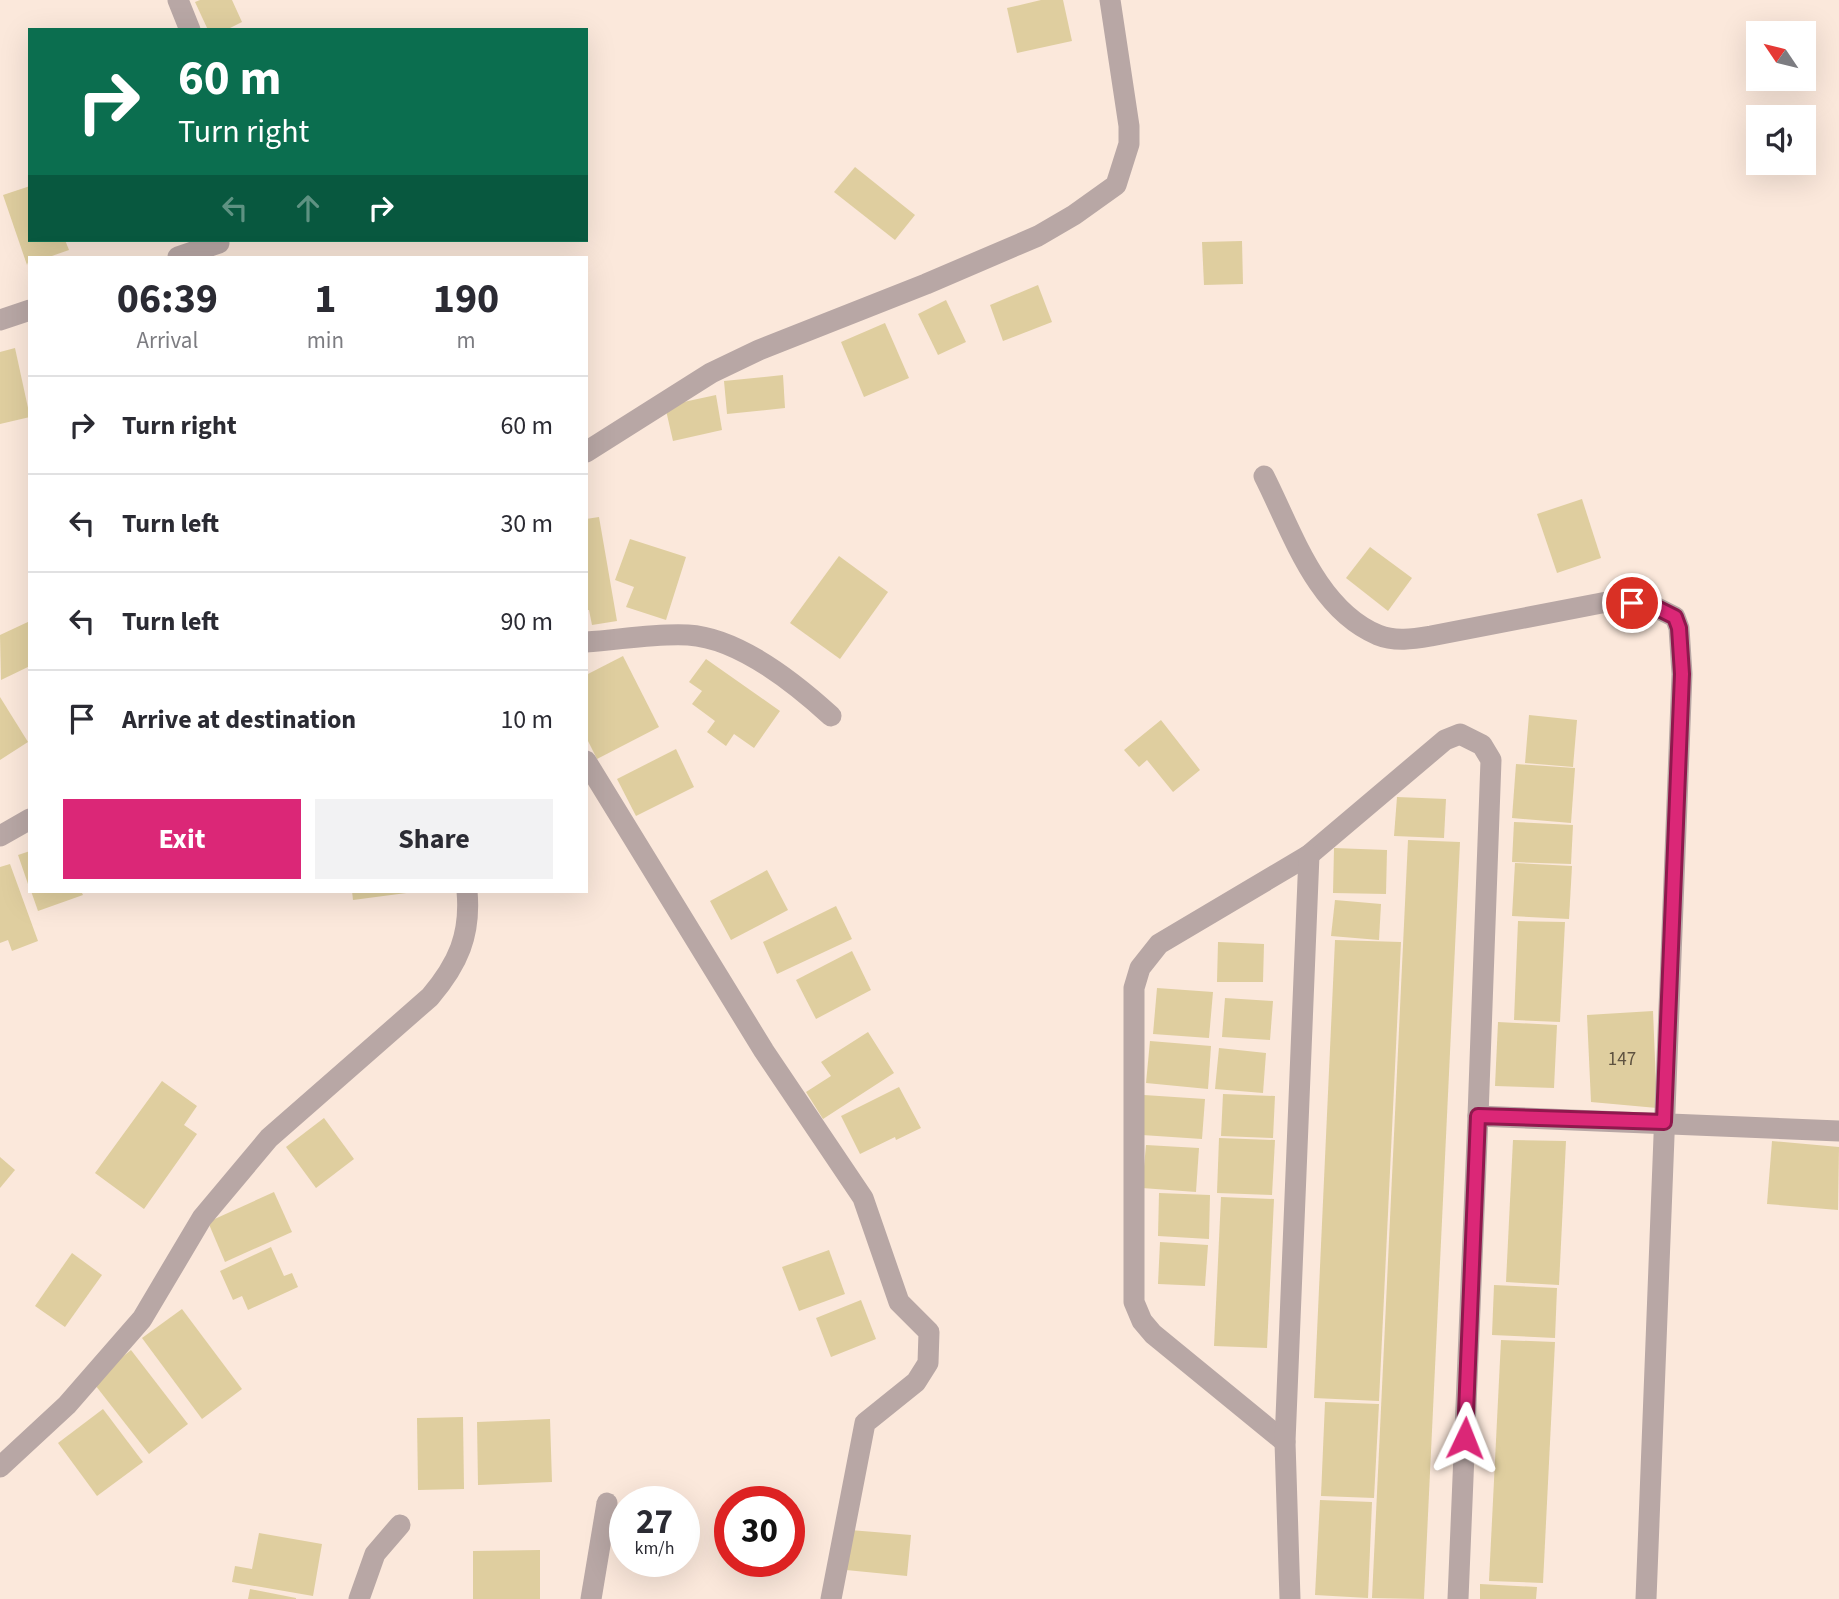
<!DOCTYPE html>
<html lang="en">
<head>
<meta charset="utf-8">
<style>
  body { margin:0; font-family:"Source Sans 3",sans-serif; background:#f2f2f3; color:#2b2b33; height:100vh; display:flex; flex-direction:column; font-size:26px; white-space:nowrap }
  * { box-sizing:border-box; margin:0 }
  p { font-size:23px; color:#7c7c81 }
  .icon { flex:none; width:38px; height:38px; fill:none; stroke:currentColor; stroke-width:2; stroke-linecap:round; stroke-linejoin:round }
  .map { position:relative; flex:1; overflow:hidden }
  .sheet { position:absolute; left:28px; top:256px; width:560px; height:637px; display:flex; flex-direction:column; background:#fff; border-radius:0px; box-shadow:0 7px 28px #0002 }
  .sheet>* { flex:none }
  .top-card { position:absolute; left:28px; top:28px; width:560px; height:214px; border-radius:0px; box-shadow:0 7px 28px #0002; background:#0b6e4f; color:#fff; overflow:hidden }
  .needle { width:46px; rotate:305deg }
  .buttons { position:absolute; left:1746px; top:21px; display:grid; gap:14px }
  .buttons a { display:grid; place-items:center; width:70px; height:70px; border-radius:0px; background:#fff; box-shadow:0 7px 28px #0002; font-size:35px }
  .speed { position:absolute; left:609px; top:1486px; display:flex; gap:14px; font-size:35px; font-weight:700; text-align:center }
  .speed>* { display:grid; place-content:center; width:91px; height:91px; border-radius:50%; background:#fff; box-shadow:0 7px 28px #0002; line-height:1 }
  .speed small { font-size:18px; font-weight:400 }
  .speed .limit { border:10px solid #d22; background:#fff; color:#111 }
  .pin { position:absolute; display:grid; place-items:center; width:60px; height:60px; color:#fff; margin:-30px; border:4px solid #fff; border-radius:50%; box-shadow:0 2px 7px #0007 }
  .me { position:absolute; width:77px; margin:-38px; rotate:2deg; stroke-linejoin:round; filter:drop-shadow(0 0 5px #0008) }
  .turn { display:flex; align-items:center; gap:24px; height:147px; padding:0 35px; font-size:32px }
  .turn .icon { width:91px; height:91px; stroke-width:2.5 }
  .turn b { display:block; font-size:49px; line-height:60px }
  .lanes { display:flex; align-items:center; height:66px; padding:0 35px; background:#0003; justify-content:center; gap:35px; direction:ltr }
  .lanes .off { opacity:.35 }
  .eta { display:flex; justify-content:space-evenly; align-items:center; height:119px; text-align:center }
  .eta b { font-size:42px; font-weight:700; line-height:49px }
  .primary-button { display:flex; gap:14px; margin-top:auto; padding:14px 35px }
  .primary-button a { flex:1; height:80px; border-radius:0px; background:#db2777; color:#fff; font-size:28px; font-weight:700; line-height:80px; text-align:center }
  .primary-button a+a { background:#f2f2f3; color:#2b2b33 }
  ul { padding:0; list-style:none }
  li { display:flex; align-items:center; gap:21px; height:98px; padding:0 35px; border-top:2px solid #e1e1e2 }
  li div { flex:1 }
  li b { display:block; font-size:26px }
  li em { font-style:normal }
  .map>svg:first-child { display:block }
</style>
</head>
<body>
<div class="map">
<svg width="1839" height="1599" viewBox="0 0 1839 1599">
  <rect width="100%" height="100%" fill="#fbe8db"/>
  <g fill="#dfce9f">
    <path d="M200 0H232L242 22 226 30H208L195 2Z"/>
    <path d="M1041 0H1063L1072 41 1017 53 1007 8Z"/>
    <path d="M855 167 915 215 895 240 834 192Z"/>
    <path d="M30 186V240H65L69 250 49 257H30L27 265 3 195Z"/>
    <path d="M1242 241 1243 284 1204 285 1202 242Z"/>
    <path d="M1038 285 1052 322 1003 341 990 305Z"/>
    <path d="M946 300 966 342 938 355 918 314Z"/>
    <path d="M885 323 909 378 864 397 841 342Z"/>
    <path d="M15 348 30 417 0 424V352Z"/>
    <path d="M783 375 785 408 727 414 724 381Z"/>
    <path d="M716 395 722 430 673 441 665 406Z"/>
    <path d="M1582 499 1601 558 1557 573 1537 514Z"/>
    <path d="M599 517 617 621 592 625 589 610H586V519Z"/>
    <path d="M630 539 686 557 666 620 626 607 634 587 615 580Z"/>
    <path d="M1370 547 1412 578 1388 611 1346 578Z"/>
    <path d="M839 556 888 592 840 659 790 623Z"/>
    <path d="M30 621V666L1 680 0 635Z"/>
    <path d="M623 656 659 727 597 759 586 737V675Z"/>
    <path d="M706 659 780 711 754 748 734 734 726 746 707 732 715 721 692 704 702 691 689 682Z"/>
    <path d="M0 697 28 742 0 760Z"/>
    <path d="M1529 715 1577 720 1573 767 1525 763Z"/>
    <path d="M1161 720 1200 770 1173 792 1147 760 1139 767 1124 750Z"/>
    <path d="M676 749 694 787 636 816 617 779Z"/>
    <path d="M1516 764 1575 768 1571 823 1512 818Z"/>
    <path d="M1397 797 1446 799 1444 838 1394 836Z"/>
    <path d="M1514 822 1573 825 1571 864 1512 862Z"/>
    <path d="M1408 840 1460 842 1424 1599 1372 1598Z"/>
    <path d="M1334 848 1387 850 1386 894 1333 893Z"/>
    <path d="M30 851V887H29L18 855Z"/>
    <path d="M1515 863 1572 866 1569 919 1512 916Z"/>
    <path d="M10 864 38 941 12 951 8 940 0 943V867Z"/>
    <path d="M767 870 788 910 731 940 710 901Z"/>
    <path d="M31 891H81L83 895 38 911Z"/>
    <path d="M352 891H414V892L353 900Z"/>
    <path d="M1335 900 1381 904 1379 940 1331 936Z"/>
    <path d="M836 906 852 939 777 974 763 942Z"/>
    <path d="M1518 921 1565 922 1560 1022 1514 1020Z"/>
    <path d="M1335 940 1401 942 1379 1401 1314 1398Z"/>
    <path d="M1218 942 1264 944 1263 982H1217Z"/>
    <path d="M852 951 871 990 816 1019 796 980Z"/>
    <path d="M1157 988 1213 992 1209 1038 1153 1034Z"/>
    <path d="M1225 998 1273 1001 1270 1040 1222 1037Z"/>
    <path d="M1653 1011 1657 1108 1591 1102 1587 1015Z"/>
    <path d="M1498 1022 1557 1025 1554 1088 1495 1086Z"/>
    <path d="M868 1032 894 1073 823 1119 806 1092 831 1076 821 1062Z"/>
    <path d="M1150 1041 1211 1046 1208 1089 1146 1083Z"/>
    <path d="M1219 1048 1266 1053 1263 1093 1215 1089Z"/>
    <path d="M162 1081 197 1106 184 1125 197 1134 144 1209 95 1173Z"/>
    <path d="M899 1087 921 1128 896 1140 895 1137 860 1154 841 1116Z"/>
    <path d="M1223 1094 1275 1096 1273 1138 1221 1136Z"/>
    <path d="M1144 1095 1205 1099 1202 1139 1142 1135Z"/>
    <path d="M324 1118 354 1159 316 1188 286 1147Z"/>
    <path d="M1219 1138 1275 1140 1272 1195 1217 1193Z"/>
    <path d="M1513 1140 1566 1141 1559 1285 1506 1282Z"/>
    <path d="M1772 1141 1839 1147 1838 1210 1767 1204Z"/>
    <path d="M1146 1145 1199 1148 1196 1192 1142 1188Z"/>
    <path d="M0 1157 15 1170 0 1188Z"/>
    <path d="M274 1192 292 1232 225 1262 208 1222Z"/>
    <path d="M1159 1193 1210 1195 1209 1239 1158 1236Z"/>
    <path d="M1221 1197 1274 1199 1267 1348 1214 1346Z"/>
    <path d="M1160 1242 1208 1245 1205 1286 1158 1284Z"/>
    <path d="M271 1247 284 1276 292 1273 298 1287 248 1310 242 1296 233 1300 220 1271Z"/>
    <path d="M829 1250 845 1294 799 1311 782 1267Z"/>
    <path d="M72 1253 102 1275 65 1327 35 1306Z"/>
    <path d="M1494 1285 1557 1288 1555 1338 1492 1335Z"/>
    <path d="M861 1300 876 1339 831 1357 816 1318Z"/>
    <path d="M182 1309 242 1389 202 1419 142 1338Z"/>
    <path d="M1501 1340 1555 1342 1543 1583 1489 1581Z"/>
    <path d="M131 1350 188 1424 149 1454 92 1381Z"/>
    <path d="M1325 1402 1379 1404 1374 1498 1321 1496Z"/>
    <path d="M103 1409 143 1462 97 1496 58 1443Z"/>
    <path d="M463 1417 464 1489 418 1490 417 1418Z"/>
    <path d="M550 1419 552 1482 478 1485 477 1422Z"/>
    <path d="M1320 1500 1372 1502 1368 1598 1315 1595Z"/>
    <path d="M850 1530 911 1535 907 1576 846 1570Z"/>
    <path d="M259 1533 322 1544 313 1596 232 1582 235 1566 252 1569Z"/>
    <path d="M540 1550V1599H473V1551Z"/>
    <path d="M1480 1584 1537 1587 1536 1599H1480Z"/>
    <path d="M250 1589 296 1598V1599H248Z"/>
  </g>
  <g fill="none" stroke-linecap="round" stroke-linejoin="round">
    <g stroke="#b8a7a5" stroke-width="21">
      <path d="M178 0 190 30"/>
      <path d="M178 257 219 243"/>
      <path d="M0 320 30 310"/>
      <path d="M586 452 711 373 759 350 926 284 1038 236 1074 215 1116 185 1129 144V126L1110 0"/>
      <path d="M1264 476C1292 531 1316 609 1378 635 1395 642 1413 639 1431 636L1612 601 1651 605 1675 617 1679 628 1682 674 1646 1599"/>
      <path d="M586 642C619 640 655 633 688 635 739 638 796 684 831 716"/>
      <path d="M586 761 764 1051 863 1198 899 1302 929 1332 928 1363 916 1382 865 1423 831 1599"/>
      <path d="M0 836 30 819"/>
      <path d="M1285 1442 1153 1334 1142 1321 1134 1302V988L1140 968 1159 944 1309 855 1445 740 1460 734 1482 745 1491 760 1478 1116"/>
      <path d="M0 1467 67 1405 142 1319 202 1218 269 1138 430 997C458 964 471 935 467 891"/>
      <path d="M359 1599 375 1554 400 1525"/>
      <path d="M591 1599 607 1503"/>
      <path d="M1290 1599 1285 1442 1309 855"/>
      <path d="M1458 1599 1478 1116 1839 1131"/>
    </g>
  </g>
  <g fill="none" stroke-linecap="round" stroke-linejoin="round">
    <defs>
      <path id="route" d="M1465 1438 1478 1116 1664 1122 1682 674 1679 628 1675 617 1651 605 1632 603"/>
    </defs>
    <use href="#route" stroke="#8e194d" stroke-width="18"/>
    <use href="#route" stroke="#db2777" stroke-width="12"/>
  </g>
  <g text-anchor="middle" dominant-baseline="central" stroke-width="7" stroke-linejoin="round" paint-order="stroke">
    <g font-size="19" fill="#5e5240">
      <text x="1622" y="1059">147</text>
    </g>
  </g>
</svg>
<div class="buttons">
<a><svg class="needle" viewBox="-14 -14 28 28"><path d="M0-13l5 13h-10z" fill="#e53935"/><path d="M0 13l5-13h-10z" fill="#7c7c81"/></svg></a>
<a><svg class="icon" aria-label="sound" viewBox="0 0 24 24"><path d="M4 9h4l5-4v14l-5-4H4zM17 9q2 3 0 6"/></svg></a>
</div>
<div class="speed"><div>27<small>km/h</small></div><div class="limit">30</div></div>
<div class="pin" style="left:1632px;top:603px;background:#d93025"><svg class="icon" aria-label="arrive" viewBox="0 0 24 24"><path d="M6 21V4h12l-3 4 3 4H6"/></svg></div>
<svg class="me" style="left:1465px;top:1438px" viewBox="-20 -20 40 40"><path d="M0-17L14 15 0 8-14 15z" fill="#db2777" stroke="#fff" stroke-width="4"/></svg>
<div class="top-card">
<div class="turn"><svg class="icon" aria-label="right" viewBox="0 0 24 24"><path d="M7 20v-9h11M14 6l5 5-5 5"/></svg><div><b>60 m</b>Turn right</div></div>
<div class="lanes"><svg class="icon off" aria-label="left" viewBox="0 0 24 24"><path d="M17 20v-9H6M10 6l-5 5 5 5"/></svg><svg class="icon off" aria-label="ahead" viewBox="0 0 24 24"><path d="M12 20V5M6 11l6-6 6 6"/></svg><svg class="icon" aria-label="right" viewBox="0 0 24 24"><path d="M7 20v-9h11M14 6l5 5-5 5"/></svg></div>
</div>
<section class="sheet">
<div class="eta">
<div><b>06:39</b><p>Arrival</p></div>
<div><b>1</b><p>min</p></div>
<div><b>190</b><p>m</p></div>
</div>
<ul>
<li><svg class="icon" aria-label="right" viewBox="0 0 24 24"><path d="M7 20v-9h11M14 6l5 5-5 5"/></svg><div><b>Turn right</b></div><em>60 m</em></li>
<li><svg class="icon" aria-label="left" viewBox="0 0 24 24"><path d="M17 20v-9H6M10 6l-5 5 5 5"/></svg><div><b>Turn left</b></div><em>30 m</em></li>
<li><svg class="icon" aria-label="left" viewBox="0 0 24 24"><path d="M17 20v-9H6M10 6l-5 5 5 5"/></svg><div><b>Turn left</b></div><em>90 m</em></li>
<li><svg class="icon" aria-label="arrive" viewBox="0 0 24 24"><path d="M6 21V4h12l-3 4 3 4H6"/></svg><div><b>Arrive at destination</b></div><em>10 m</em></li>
</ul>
<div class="primary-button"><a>Exit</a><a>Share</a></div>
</section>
</div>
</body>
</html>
